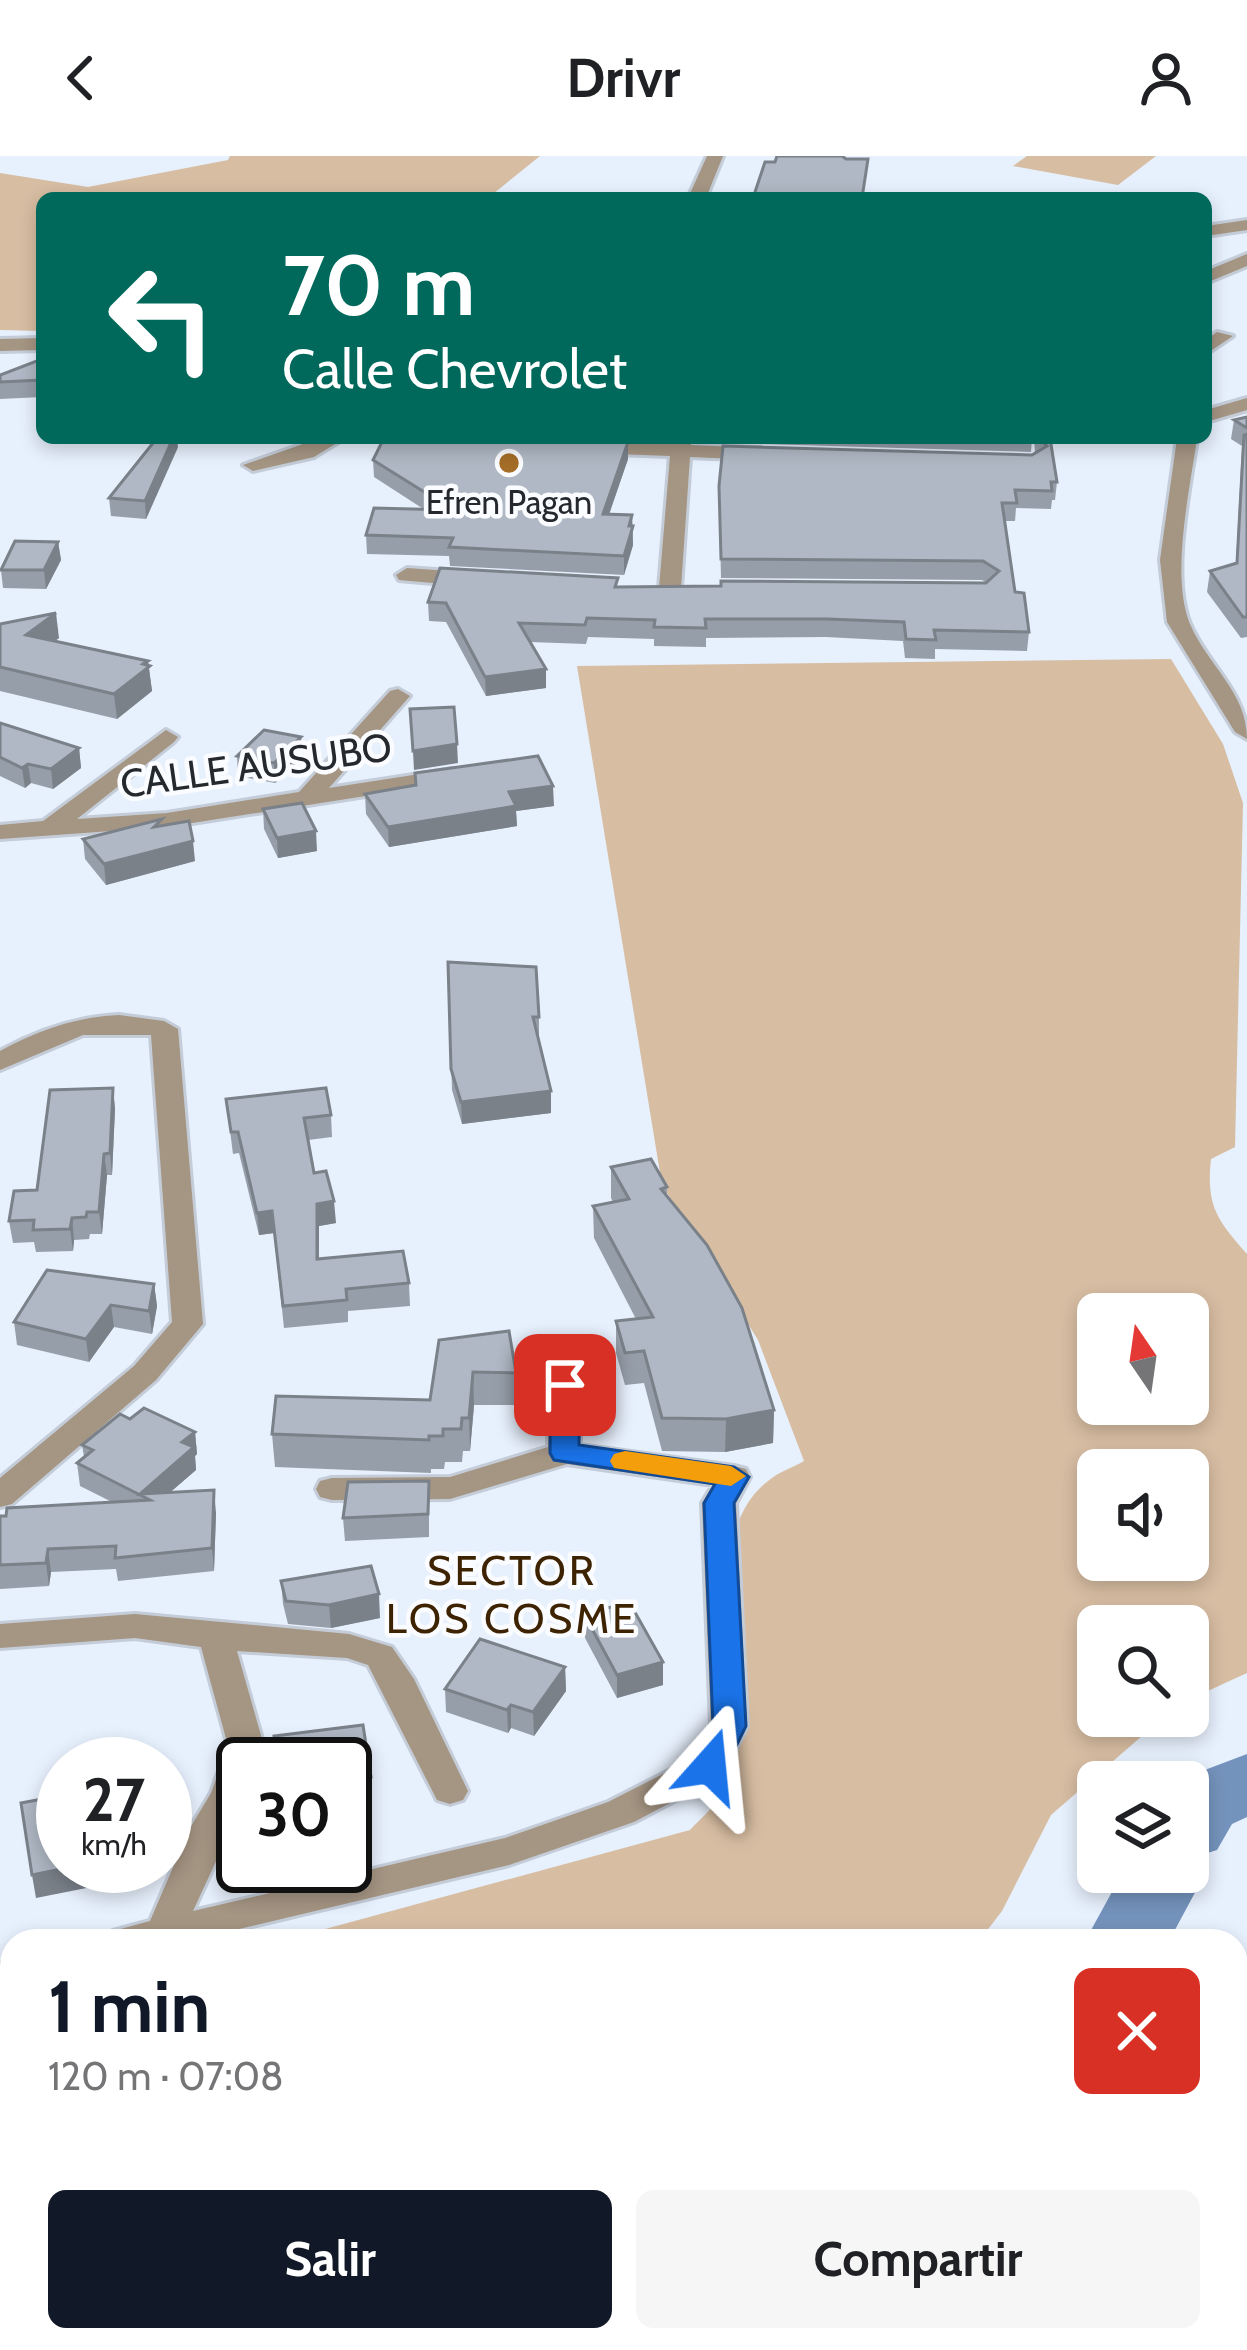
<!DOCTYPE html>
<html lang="es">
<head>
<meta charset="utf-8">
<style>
  body { margin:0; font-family:Cabin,sans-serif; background:#f6f6f6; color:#202124; height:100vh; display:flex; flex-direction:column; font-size:45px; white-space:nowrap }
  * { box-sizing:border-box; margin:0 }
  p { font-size:39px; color:#757577 }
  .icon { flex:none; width:66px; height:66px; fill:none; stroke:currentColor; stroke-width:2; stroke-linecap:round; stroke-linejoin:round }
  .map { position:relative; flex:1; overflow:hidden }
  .details { position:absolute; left:0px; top:1773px; width:1248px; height:423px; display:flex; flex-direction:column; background:#fff; border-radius:36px 36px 0 0; box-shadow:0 6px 18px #0003 }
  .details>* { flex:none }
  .top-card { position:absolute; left:36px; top:36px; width:1176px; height:252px; border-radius:18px; box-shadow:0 6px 18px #0003; background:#00695c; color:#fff; overflow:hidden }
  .needle { width:78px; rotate:347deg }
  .fabs { position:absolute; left:1077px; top:1137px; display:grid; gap:24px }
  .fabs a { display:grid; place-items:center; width:132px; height:132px; border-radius:18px; background:#fff; box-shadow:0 6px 18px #0003; font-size:60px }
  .speed { position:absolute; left:36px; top:1581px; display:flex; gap:24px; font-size:60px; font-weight:700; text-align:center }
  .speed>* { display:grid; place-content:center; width:156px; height:156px; border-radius:50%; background:#fff; box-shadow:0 6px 18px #0003; line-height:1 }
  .speed small { font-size:30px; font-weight:400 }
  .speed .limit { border:6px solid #111; border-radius:18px; background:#fff; color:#111 }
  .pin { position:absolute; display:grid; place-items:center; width:102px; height:102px; color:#fff; margin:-51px; border-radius:24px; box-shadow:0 6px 18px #0006 }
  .me { position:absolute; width:132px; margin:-66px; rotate:18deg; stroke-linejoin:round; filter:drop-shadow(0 0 9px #0008) }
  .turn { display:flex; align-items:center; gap:42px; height:252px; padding:0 48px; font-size:54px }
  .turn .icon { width:156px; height:156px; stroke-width:2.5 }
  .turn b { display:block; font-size:84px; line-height:102px }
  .round { display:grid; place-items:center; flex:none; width:126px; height:126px; border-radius:18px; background:#f6f6f6 }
  .head { display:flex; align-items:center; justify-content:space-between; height:204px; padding:0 48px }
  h1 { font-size:72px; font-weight:800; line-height:90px; color:#111827 }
  .action { display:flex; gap:24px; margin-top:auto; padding:24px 48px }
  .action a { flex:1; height:138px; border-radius:18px; background:#111827; color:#fff; font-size:48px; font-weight:800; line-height:138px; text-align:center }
  .action a+a { background:#f6f6f6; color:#202124 }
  header { display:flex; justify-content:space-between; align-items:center; height:156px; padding:0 48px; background:#fff; font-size:54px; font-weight:800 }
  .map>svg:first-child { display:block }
</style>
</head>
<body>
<header><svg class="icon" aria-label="back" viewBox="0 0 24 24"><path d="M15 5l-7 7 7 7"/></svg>Drivr<svg class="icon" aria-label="person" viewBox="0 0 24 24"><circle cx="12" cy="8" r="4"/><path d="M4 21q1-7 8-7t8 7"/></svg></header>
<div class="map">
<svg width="1247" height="2194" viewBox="0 0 1247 2194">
  <rect width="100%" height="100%" fill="#e7f0fd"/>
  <g fill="#d7bda2" fill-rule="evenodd">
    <path d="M230 0H540L493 38 442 42H42V175L0 174V17L88 31 228 4Z"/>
    <path d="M1027 0H1156L1118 29 1013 10Z"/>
    <path d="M1171 503 1223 588 1243 647 1235 991 1211 1003C1206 1050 1217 1064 1247 1098V1517L1188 1544V1470H1098V1560H1165L1051 1659 1002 1755 979 1785H281L690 1674C700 1663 714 1652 720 1639 764 1553 684 1383 772 1322 781 1315 794 1311 804 1305L758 1184 662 1029 577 510ZM1098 1158H1188V1248H1098ZM1098 1314H1188V1404H1098Z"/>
    <path d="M12 1862V2184H405L390 2194H0V1865Z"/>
  </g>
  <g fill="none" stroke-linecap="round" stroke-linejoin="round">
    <g fill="#7493bc" fill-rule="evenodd">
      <path d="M1247 1598V1661L1232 1668 1217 1694 1198 1700 1206 1716 1169 1785H1085L1123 1716H1188V1626H1173Z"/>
      <path d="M679 2184H801L796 2194H674Z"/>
    </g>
    <defs>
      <g id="minor">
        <path d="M707 0H723L706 42H688Z"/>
        <path d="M1247 64V74L1206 80V70Z"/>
        <path d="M1247 98V110L1206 127V115Z"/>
        <path d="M1217 176 1233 180 1206 198V184Z"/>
        <path d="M42 182V194L0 195V183Z"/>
        <path d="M1247 242V254L1206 266V254Z"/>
        <path d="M320 282H345L314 301 253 315 243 309Z"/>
        <path d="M671 282H691V289L761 292 771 298 761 304 690 301 681 432 670 439 659 432 670 300 588 297 578 291 588 285 670 288Z"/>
        <path d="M1177 282H1197C1190 334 1170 419 1190 468 1208 510 1247 536 1247 583L1235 576 1167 466 1160 404Z"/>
        <path d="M407 412 478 417 489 424 478 431 399 424 396 419Z"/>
        <path d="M398 533 410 540 329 632 452 613 461 615V625L167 671 0 683V669L43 665 166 574 178 581 174 586 77 663 167 657 299 636 390 535Z"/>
        <path d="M119 859 164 865 178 873 203 1168 156 1224 12 1348 0 1351V1322L134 1210 172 1166 151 879H83L0 914V895C38 874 76 861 119 859Z"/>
        <path d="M565 1219 581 1229 580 1289 734 1310 746 1313 750 1321 736 1347 747 1570 723 1619 634 1666 509 1709 189 1785H108L113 1775 150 1765 190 1672 211 1637 228 1590 201 1491 135 1482 0 1492V1468L135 1458 349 1478 392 1491 414 1523 468 1635 463 1644 450 1648 437 1644 368 1509 347 1502 237 1495 264 1590 258 1608H243V1647L193 1755 505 1682 608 1646 696 1601 711 1570 702 1347 713 1329 567 1308 450 1343 332 1344 320 1341 316 1333 320 1325 332 1322 450 1321 548 1291 549 1229Z"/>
        <path d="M12 1804V1834L0 1837V1807Z"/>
      </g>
    </defs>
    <use href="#minor" stroke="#c4ccd8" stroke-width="6"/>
    <use href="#minor" fill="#a59583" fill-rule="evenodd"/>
  </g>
  <g fill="#969ea9">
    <path d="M42 203V241L0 243V219Z"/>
    <path d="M1247 261V481L1241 482 1207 436 1210 415 1236 407 1242 290 1231 283 1234 264Z"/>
    <path d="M725 282H1032L1031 296 725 287Z"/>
    <path d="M1034 282H1050L1057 326 1055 344H1052L1051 353 1016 352 1015 365H1005L1015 436 1029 476 1027 495 935 493V503L905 502 903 485 826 481 706 482V491L654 490V483L588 481 586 488 530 486 546 513V532L486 540 446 466 429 465 428 446 618 431 987 427 982 424 721 422 719 330 1032 299 1035 297Z"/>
    <path d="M628 286V303L609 358 632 359 633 389 624 419 450 410 449 400 367 398 366 379 425 354 374 321 373 304Z"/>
    <path d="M178 291 146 363 111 360 109 342Z"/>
    <path d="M58 386 61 404 46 433 3 432 1 414Z"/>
    <path d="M0 468 59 482 55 485 148 505 152 535 117 563 0 535Z"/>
    <path d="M0 567 79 592 81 612 53 633 31 627 25 632 0 620Z"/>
    <path d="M301 581 302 601 275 627 238 620 237 600Z"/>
    <path d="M365 638 554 650 516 655 517 670 389 691 366 658Z"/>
    <path d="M263 653 317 695 278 702 264 673Z"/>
    <path d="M162 669 195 705 106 729 85 703 83 683Z"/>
    <path d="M448 806 539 861V882H538L551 935V957L462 968 452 934Z"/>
    <path d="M113 932 115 953 112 1019H107L102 1078H90L89 1083 74 1084 73 1095 36 1096 34 1086 13 1087 9 1065 37 1034Z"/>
    <path d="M226 943 331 959 332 981 308 984 314 1017 336 1067 319 1070V1103L409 1127 410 1150 348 1155V1166L284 1172 274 1077 259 1079 239 997 233 998Z"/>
    <path d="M611 1011 667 1031V1041L774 1254 773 1287 725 1296 662 1295 644 1227 625 1229 616 1197V1165L636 1163 594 1082 593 1050 613 1046 611 1042Z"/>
    <path d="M154 1128 157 1150 152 1178 114 1171 89 1206 17 1189 14 1166Z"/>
    <path d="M439 1184 516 1217V1249H474L470 1295H463L462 1306H445L444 1313H431V1317L275 1311 272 1278 430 1244Z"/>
    <path d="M130 1263 195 1276 197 1298 195 1300 196 1314 170 1336 216 1357 214 1415 118 1425 116 1413 51 1416 49 1430 0 1433V1360L112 1346 80 1330 77 1307 84 1301 82 1289Z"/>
    <path d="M429 1325V1381L345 1385 343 1362Z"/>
    <path d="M281 1425 380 1462 331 1472 288 1468 283 1448Z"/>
    <path d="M584 1458 663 1529 617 1542 585 1482Z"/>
    <path d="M565 1511 566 1535 534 1580 511 1572 508 1577 446 1556 445 1533Z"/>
    <path d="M363 1569 372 1644 345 1648V1608H277L274 1580Z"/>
  </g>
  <g fill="#7a8189">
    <path d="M173 282H177L178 291 146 363 145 345Z"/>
    <path d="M628 286V303L603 376V358Z"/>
    <path d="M632 359 633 389 624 419V400Z"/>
    <path d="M58 386 61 404 46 433 44 414Z"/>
    <path d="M56 457 59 482 29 504 26 479Z"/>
    <path d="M148 505 152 535 117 563 114 538Z"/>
    <path d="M546 513V532L486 540 485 521Z"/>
    <path d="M301 581 302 601 275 627 274 607Z"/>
    <path d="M457 588 458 607 414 614 413 595Z"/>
    <path d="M79 592 81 612 53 633 51 613Z"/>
    <path d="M28 608 31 627 25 632 22 612Z"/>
    <path d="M553 630 554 650 516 655 517 670 389 691 388 671 509 636Z"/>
    <path d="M316 675 317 695 278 702 277 682Z"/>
    <path d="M193 685 195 705 106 729 104 708Z"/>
    <path d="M113 932 115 953 112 1019 110 997Z"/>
    <path d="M551 935V957L462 968 461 946Z"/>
    <path d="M104 998 107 1019 102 1078 99 1056Z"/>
    <path d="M334 1045 336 1067 319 1070V1125L317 1048Z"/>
    <path d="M272 1055 274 1077 259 1079 257 1057Z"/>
    <path d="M72 1062 74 1084 73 1095 70 1073Z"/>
    <path d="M154 1128 157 1150 152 1178 149 1155Z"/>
    <path d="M111 1149 114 1171 89 1206 86 1183Z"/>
    <path d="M473 1216 474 1249 470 1295 469 1262Z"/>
    <path d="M774 1254 773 1287 725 1296 726 1263Z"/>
    <path d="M195 1276 197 1298 195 1300 196 1314 151 1353 150 1344 140 1338 182 1286Z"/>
    <path d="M214 1334 216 1357 214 1415 212 1392Z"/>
    <path d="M48 1393 51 1416 49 1430 46 1407Z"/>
    <path d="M379 1438 380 1462 331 1472 329 1449Z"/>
    <path d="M663 1506V1529L617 1542V1519Z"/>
    <path d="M565 1511 566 1535 534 1580 533 1556Z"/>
    <path d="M511 1549V1572L508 1577 507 1554Z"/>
    <path d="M76 1710H145L147 1720 36 1742 32 1719Z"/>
  </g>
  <g fill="#afb8c4" stroke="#7a8189" stroke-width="3">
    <path d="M777 0H842L846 3H868L862 42H753L765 6H775Z"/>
    <path d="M42 203V224L0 226V219Z"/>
    <path d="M1247 261V272L1234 264Z"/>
    <path d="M1247 278V461H1243L1210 415 1237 407 1244 279Z"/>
    <path d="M157 282H173L145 345 109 342Z"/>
    <path d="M384 282H566L628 286 603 358 632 359 629 370H633L624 400 449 391 453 382 366 379 374 352 453 354 373 304Z"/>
    <path d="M1038 282H1050L1057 326H1051L1052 335 1015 334 1017 347H1002L1015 436 1024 437 1029 476 934 474 936 484 906 483 904 466 827 463H705L706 472 654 471 655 464 587 462 585 469 519 467 546 513 485 521 446 447 428 446 440 412 618 422 615 431 721 430V425L986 427 999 415 983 405 721 403 719 330 723 290 1032 299 1047 290Z"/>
    <path d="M15 385 58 386 44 414H1Z"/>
    <path d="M56 457 26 479 148 505 143 508 150 510 114 538 0 511V468Z"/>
    <path d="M454 551 457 588 413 595 410 553Z"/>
    <path d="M0 567 79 592 51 613 28 608 22 612 0 601Z"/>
    <path d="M264 574 301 581 274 607 237 600Z"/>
    <path d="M538 600 553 630 509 636 516 650 388 671 365 638 416 629 415 617Z"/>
    <path d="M302 647 316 675 277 682 263 653Z"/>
    <path d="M162 663 154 671 189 665 193 685 104 708 83 683Z"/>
    <path d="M448 806 536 811 539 861H533L551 935 461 946 451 913Z"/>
    <path d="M113 932 110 997 104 998 99 1056H87L86 1061 72 1062 70 1073 33 1074 34 1064 9 1065 14 1035 37 1034 50 934Z"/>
    <path d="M326 932 331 959 304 962 314 1017 326 1015 334 1045 317 1048V1103L403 1095 409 1127 346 1133 347 1144 283 1150 272 1055 257 1057 238 976H231L226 943Z"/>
    <path d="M651 1003 667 1031 661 1033 707 1089 742 1152 774 1254 726 1263 662 1262 644 1195 625 1197 616 1165 653 1161 593 1050 629 1043 611 1011Z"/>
    <path d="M47 1114 154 1128 149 1155 111 1149 86 1183 14 1166Z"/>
    <path d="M509 1175 516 1217 473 1216 469 1262H462L461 1273H443V1280H429V1284L272 1278 276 1240 430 1244 439 1184Z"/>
    <path d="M144 1252 195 1276 182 1286 194 1291 140 1338 214 1334 212 1392 115 1402 116 1390 48 1393 46 1407 0 1409V1360H6L7 1352 150 1344 77 1307 93 1294 82 1289 120 1258 130 1263Z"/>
    <path d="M429 1325 428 1358 343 1362 348 1326Z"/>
    <path d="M371 1410 379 1438 329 1449 286 1445 281 1425Z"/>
    <path d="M623 1448 630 1460 636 1458 663 1506 617 1519 584 1458Z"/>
    <path d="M480 1483 565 1511 533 1556 511 1549 507 1554 445 1533Z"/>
    <path d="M363 1569 371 1621 345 1624V1608H278L274 1580Z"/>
    <path d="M63 1639V1710H76L32 1719 21 1647Z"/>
  </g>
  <path fill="#1a73e8" stroke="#114b97" stroke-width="3" d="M565 1220 580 1229 579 1289 734 1311 749 1321 734 1347 746 1570 722 1619H699L694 1610 713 1570 704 1347 715 1328 554 1304 550 1297 551 1229Z"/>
  <path fill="#f59e0b" d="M625 1295 731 1310 746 1320 731 1330 614 1312 610 1305 614 1298Z"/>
  <circle fill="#a46d28" stroke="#fbfcff" stroke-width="4.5" cx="509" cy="307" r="12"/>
  <g text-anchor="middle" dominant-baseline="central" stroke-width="9" stroke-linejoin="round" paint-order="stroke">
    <g font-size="33" fill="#25292e" stroke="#fbfcff">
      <text x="509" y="346">Efren Pagan</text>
    </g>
    <g font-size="39" fill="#25292e" stroke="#fbfcff">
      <text transform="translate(256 609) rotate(-8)">CALLE AUSUBO</text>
    </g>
    <g font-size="42" letter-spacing="3" fill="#3d2302" stroke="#fbfcff">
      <text x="512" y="1414">SECTOR<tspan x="512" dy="48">LOS COSME</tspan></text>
    </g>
  </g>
</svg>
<div class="fabs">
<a><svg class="needle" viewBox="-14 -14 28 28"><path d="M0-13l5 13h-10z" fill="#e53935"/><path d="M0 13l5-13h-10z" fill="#757577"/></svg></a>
<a><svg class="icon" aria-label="sound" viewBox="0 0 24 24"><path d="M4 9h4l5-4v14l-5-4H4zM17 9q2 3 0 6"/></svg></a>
<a><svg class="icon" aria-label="search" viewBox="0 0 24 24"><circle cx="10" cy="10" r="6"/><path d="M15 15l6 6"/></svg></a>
<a><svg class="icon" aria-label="layers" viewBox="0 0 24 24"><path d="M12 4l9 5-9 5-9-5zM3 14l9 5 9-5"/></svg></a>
</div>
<div class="speed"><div>27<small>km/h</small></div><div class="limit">30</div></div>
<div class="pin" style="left:565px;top:1229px;background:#d93025"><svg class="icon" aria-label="arrive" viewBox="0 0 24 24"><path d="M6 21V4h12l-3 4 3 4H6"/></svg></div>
<svg class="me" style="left:710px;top:1610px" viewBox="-20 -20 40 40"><path d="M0-17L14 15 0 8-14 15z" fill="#1a73e8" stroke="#fff" stroke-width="4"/></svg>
<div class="top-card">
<div class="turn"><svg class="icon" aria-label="left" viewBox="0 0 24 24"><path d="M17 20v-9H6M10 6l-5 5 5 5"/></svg><div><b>70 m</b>Calle Chevrolet</div></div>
</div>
<section class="details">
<div class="head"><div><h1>1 min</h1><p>120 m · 07:08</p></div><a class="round" style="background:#d93025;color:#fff"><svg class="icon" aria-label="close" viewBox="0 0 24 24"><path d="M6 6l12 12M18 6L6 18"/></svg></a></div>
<div class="action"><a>Salir</a><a>Compartir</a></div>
</section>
</div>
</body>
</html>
